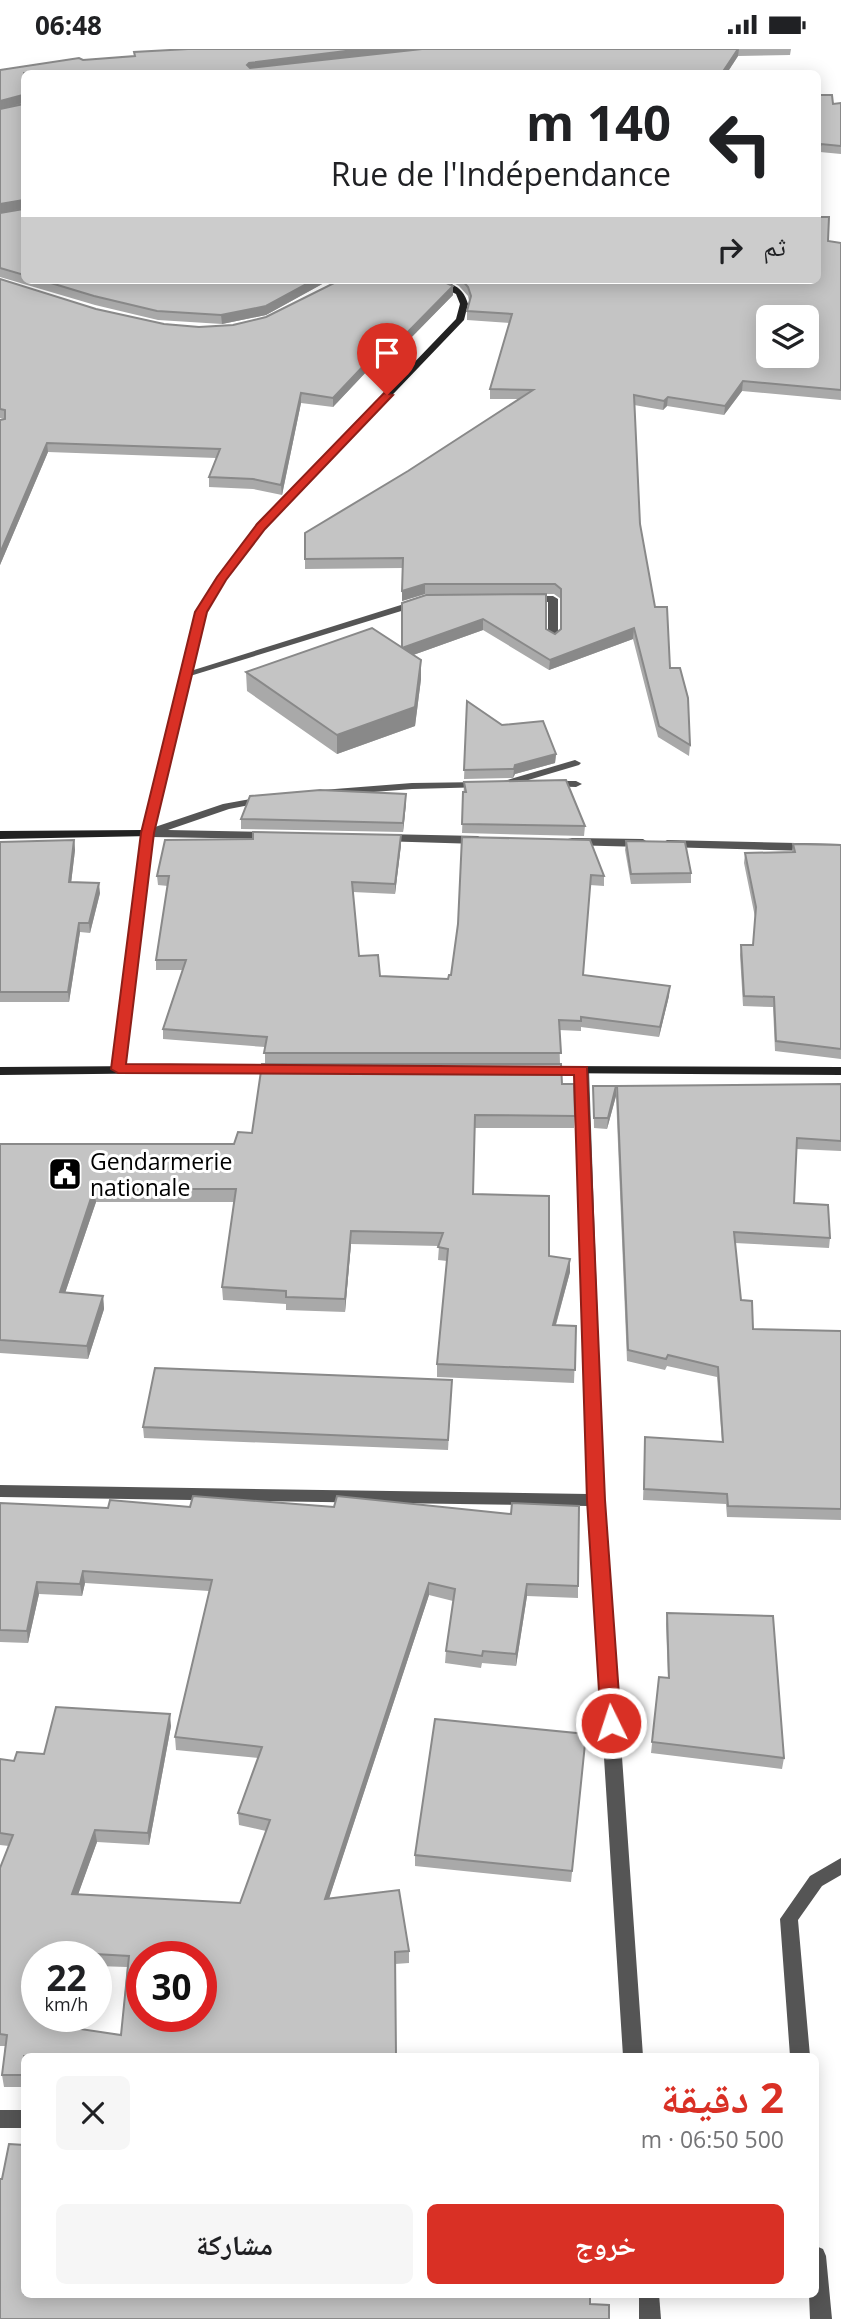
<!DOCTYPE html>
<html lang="ar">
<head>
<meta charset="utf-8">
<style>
  body { margin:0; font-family:"Open Sans","Noto Naskh Arabic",sans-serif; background:#f6f6f6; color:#202124; direction:rtl; height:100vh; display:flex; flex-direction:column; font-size:26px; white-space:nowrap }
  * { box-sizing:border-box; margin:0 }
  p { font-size:23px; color:#757577 }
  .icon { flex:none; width:38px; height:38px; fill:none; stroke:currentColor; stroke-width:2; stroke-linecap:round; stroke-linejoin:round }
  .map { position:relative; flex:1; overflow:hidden; direction:ltr }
  .drawer { position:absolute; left:21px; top:2004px; width:798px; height:245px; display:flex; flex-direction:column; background:#fff; border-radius:10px; box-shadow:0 4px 18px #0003; direction:rtl }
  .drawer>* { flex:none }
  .banner { position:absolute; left:21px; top:21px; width:800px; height:214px; border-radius:10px; box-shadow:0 4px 18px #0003; direction:rtl; background:#fff; color:#202124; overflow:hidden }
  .tools { position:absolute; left:756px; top:256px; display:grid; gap:14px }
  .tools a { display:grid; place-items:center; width:63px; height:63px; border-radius:10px; background:#fff; box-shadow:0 4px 18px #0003; font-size:35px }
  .speed { position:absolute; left:21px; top:1892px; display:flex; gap:14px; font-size:35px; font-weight:700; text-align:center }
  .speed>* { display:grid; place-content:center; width:91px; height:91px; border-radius:50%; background:#fff; box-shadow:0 4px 18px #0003; line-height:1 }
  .speed small { font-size:18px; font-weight:400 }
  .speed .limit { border:10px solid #d22; background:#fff; color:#111 }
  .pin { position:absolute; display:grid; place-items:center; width:60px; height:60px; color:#fff; margin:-72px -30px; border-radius:50% 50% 50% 0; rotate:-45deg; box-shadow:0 0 7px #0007 }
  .pin .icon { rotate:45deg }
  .me { position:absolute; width:77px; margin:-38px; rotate:356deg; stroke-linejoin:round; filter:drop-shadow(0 0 5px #0008) }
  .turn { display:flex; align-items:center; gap:24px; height:147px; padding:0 35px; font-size:32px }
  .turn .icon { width:91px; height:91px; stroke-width:2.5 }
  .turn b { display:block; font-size:49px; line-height:60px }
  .then { display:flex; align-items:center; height:66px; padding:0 35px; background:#0003; gap:14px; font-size:26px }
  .round { display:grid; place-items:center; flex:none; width:74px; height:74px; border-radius:10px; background:#f6f6f6 }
  .headline { display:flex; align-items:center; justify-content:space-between; height:119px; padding:0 35px }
  h1 { font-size:42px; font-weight:700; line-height:52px; color:#d93025 }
  .button { display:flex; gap:14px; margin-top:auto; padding:14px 35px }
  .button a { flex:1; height:80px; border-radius:10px; background:#d93025; color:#fff; font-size:28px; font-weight:700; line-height:80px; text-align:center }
  .button a+a { background:#f6f6f6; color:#202124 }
  .status { display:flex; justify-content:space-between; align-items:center; height:49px; padding:0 35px; background:#fff; direction:ltr }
  .status svg { height:19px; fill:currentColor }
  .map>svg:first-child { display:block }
</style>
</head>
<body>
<div class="status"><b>06:48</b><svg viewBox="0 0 49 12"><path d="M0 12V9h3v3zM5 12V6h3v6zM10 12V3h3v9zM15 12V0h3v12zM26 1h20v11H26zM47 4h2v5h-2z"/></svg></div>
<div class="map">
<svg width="841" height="2270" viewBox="0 0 841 2270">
  <rect width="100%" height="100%" fill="#fff"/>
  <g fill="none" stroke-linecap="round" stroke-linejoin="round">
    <g fill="#555" fill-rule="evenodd">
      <path d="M841 1809V1826L822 1837 798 1871 810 2007H790L780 1870 810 1827Z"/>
      <path d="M816 2197 823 2200 826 2207 832 2270H810L809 2245H816Z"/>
    </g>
    <g fill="#555" fill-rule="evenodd">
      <path d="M553 547 558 550V590L553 593 548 590V553H528L523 550 528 547Z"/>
      <path d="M420 550 425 553 424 555 190 627 186 628 181 625Z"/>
      <path d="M575 711 581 714 579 716 501 739 495 736 497 734Z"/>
      <path d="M549 732H576L582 735 576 738 545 737 543 735Z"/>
      <path d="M483 733 489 736 487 738 412 740 322 747 316 744 322 741 412 734Z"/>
      <path d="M267 747 271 748V752L229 760 168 781 272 783 276 784V790L152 788 125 1020 123 1023H113L111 1020 141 784 143 781H154L155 778 223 755Z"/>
      <path d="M383 785 478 787 484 791 478 795 379 792 377 789Z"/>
      <path d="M572 789 643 790 649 794 643 798 568 796V790Z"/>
      <path d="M667 791 841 795V803L663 798 661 795Z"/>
      <path d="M582 1017 589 1021 604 1451 643 2007H623L588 1457 0 1448V1436L588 1445 575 1021Z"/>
      <rect x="0" y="2061" width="24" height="18"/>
      <path d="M639 2245H659L661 2270H639Z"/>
    </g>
    <g fill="#222" fill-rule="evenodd">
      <path d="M427 231C445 231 463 235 468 255L464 271 264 480 225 531 206 563 151 787 0 790V782L142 781 196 563 216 530 258 476 456 270 460 255 456 245Z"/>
      <path d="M280 1016 285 1017 287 1020 285 1023 0 1026V1018Z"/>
      <path d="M545 1017 841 1018V1026L540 1024 538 1021 540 1018Z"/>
    </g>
  </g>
  <g fill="#a9a9a9" fill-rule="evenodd">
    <path d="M188 0H791L790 6 738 7 727 24H24V231H440L453 237V246L399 301 393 300 375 323 367 322 333 358 301 354 282 446 253 440 209 438V428L216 409 48 403 0 516V371L4 370 0 369V230L96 260 164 275 199 278 233 276 266 268 339 232 324 234 266 266 222 275 158 271 95 256 0 228V60L24 55 0 60V21L79 9 83 11 134 7V3Z"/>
    <path d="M817 46 833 55 841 54V105L820 103Z"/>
    <path d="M828 192 841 194V351L742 342 724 366 667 357 663 361 634 356 640 475 655 558 690 696 689 707 658 688 633 590 549 621 483 581 413 606 421 630 415 677 337 705 247 642 246 623 402 599V554L546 580 555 585 561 580V550L554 545H425L402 552 403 519 305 520V484L408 422 519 350H490V340L510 274 467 271V262L469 252 468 247 459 237 448 231H817Z"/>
    <path d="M467 652 502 676 556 705 555 714 515 725 513 729 464 730Z"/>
    <path d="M464 733 585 777 584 787 462 784Z"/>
    <path d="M406 754 403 783 241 780V770Z"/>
    <path d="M462 788 604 827V837L590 836 583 926 669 947 659 988 581 978V982L559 981 560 1015 265 1014V998L163 990V980L183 921H156V911L168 837 158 836 157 827 401 796 395 845 353 843 359 907 380 927 448 930 451 926 458 875Z"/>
    <path d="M74 791 75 801 71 834 100 844 90 884 80 883 69 953H0V793Z"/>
    <path d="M626 792 691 824V834L631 835 625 801Z"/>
    <path d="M793 795 841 796V1010L775 1002 773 958 743 957 740 906 741 896H753L755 868 744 814 745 804 792 803Z"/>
    <path d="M562 1035 575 1067 574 1079H475L473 1145 570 1223 556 1276 576 1277 574 1334 437 1328V1315L447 1212 438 1211 439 1197 351 1195 345 1263 286 1261V1255L223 1251 222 1238 234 1153H96L65 1244 103 1247 104 1260 88 1310 0 1304V1095H234L252 1084Z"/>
    <path d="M841 1035V1102L796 1100 794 1154 830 1189 829 1199 735 1194 741 1251 753 1280 841 1282V1471L727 1468 726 1455 643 1451 645 1399 722 1393 717 1328 667 1317 665 1321 627 1312 616 1047 617 1037Z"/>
    <path d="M593 1037H616V1047L607 1080 594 1079Z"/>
    <path d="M452 1331 448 1401 144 1389 143 1378Z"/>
    <path d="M0 1454 578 1537V1549L527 1547 516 1617 482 1614 481 1619 445 1614 446 1602 453 1552 429 1546 329 1849 409 1902V1914L395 1915 396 2007H24V2038H4L2 2026 5 1997H0V1819L9 1797 0 1796V1710L14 1712 171 1677 149 1796 97 1793 78 1845 240 1854 266 1782 239 1776 238 1764 258 1709 176 1701 175 1688 209 1542 85 1534 82 1547 39 1545 28 1594 0 1593ZM37 1908H96V1917L127 1918 121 1986 56 1976 57 1967H37Z"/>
    <path d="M667 1564 784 1709 782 1720 651 1704 659 1628 668 1629 666 1575Z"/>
    <path d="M585 1696 571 1833 415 1817V1806Z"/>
  </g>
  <g fill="#898989">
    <path d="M362 0H426L250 21 247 16 249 14Z"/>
    <path d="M739 0 738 7 727 24H722Z"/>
    <path d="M23 46V54L0 60V52Z"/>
    <path d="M821 95 820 103 817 110V104Z"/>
    <path d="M23 151 24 159 0 164V155Z"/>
    <path d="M314 231H342L324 234 266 266 222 275 221 266Z"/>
    <path d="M453 237V246L399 301V292Z"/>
    <path d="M393 291V300L375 323V314Z"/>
    <path d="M367 313V322L333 358V349Z"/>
    <path d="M743 332 742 342 724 366 725 357Z"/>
    <path d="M301 344V354L282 446 281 436Z"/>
    <path d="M668 348 667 357 663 361 664 352Z"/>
    <path d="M47 394 48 403 0 516V504Z"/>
    <path d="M425 535V545L402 552V542Z"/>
    <path d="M483 570V581L402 610V599Z"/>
    <path d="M634 579 633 590 549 621 550 611Z"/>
    <path d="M421 611V630L415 677 337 705V686Z"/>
    <path d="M556 705 555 714 515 725 513 729 514 720 515 716Z"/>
    <path d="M406 745V754L403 783V774Z"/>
    <path d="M401 786V796L395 845V835Z"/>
    <path d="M74 791 75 801 70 843 69 833Z"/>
    <path d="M99 834 100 844 90 884 89 874Z"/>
    <path d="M79 874 80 883 69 953 68 943Z"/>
    <path d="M670 937 669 947 659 988 660 978Z"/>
    <path d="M616 1037V1047L607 1080 608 1069Z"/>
    <path d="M94 1140 96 1153 61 1256 60 1243Z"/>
    <path d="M351 1182V1195L345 1263V1250Z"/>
    <path d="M570 1210V1223L552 1289 553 1276Z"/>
    <path d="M103 1247 104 1260 88 1310 87 1297Z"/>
    <path d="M83 1522 85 1534 82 1547 80 1535Z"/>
    <path d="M37 1533 39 1545 28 1594 27 1582Z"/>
    <path d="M429 1534V1546L325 1862V1850Z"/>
    <path d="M527 1535V1547L516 1617V1605Z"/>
    <path d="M170 1665 171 1677 149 1796 148 1784Z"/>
    <path d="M95 1781 97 1793 74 1857 72 1845Z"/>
    <path d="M54 1967H57L55 1988 53 1976Z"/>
  </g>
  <g fill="#c4c4c4" stroke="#898989" stroke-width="2" fill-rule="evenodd">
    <path d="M188 0H362L249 14 247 16 250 19 422 0H738L722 24H24V48L23 46 0 52V21L79 9 83 11 135 7 134 3Z"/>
    <path d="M817 46H832L833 55 841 54V97L821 95 817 104Z"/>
    <path d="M24 54V152L23 151 0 155V60L24 55Z"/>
    <path d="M24 157V226L0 219V164L24 160Z"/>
    <path d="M817 168H829L828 192 841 194V341L743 332 725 357 668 348 664 352 634 346 640 475 655 558H667L670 619H680L688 649 690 696 659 677 634 579 550 611 483 570 402 599V554L426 546 546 545V580L555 585 561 580V540L555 535H425L402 542 403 509 305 510V484L408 422 533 341 490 340 512 265 467 262 471 247 468 238 462 231H817ZM768 268H807V306H768Z"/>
    <path d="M0 230 96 260 164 275 199 278 233 276 266 268 340 231H440L453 237 399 292 393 291 375 314 367 313 333 349 301 344 281 436 253 430 209 428 220 400 47 394 0 504V371L5 370V361L0 360Z"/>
    <path d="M41 231H314L266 257 221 266 157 262 94 247Z"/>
    <path d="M372 579 421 611 415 658 337 686 246 623Z"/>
    <path d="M467 652 502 676 543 672 556 705 515 716 514 720 464 721Z"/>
    <path d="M566 731 585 777 462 775 463 743H466L464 733Z"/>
    <path d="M320 741 406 745 403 774 241 770 250 747Z"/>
    <path d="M253 783 401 786 395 835 352 833 359 907 378 906 380 927 448 930 449 926H451L458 875 462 788 590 791 604 827 591 826 583 926 670 937 660 978 581 968V972L559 971 561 1004H264L267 988 163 980 186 911H156L169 827H157L165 791 253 790Z"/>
    <path d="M74 791 69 833 99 834 89 874H79L68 943H0V793Z"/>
    <path d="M626 792 685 793 691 824 631 825Z"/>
    <path d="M793 795 841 796V1000L776 992 774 948 744 947 741 896H753L756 858 745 804 795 803Z"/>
    <path d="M262 1015H561L562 1035H574L575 1067 475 1066 473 1145 549 1147V1207L570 1210 553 1276 576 1277 575 1321 437 1315 448 1200 438 1198 443 1184 351 1182 345 1250 286 1248V1242L222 1238 236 1140H94L60 1243 103 1247 87 1297 0 1291V1095H234L238 1083 252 1084Z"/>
    <path d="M841 1035V1092L797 1089 794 1154 828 1156 830 1189 734 1183 741 1251 752 1252 753 1280 841 1282V1460L728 1457 727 1445 644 1440 645 1388 723 1393 718 1318 668 1306 666 1310 628 1301 617 1037Z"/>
    <path d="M593 1037H616L608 1069H594Z"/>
    <path d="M155 1319 452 1331 448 1391 143 1378Z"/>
    <path d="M193 1447 334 1458 337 1447 511 1465 512 1454 579 1457 578 1537 527 1535 516 1605 483 1602 482 1607 446 1602 455 1540 429 1534 325 1850 399 1841 409 1902 395 1903 396 2007H24V2026H2L7 1986 0 1985V1819L13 1786 0 1784V1710L14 1712 17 1703 44 1705 56 1658 170 1665 148 1784 95 1781 72 1845 240 1854 270 1771 238 1764 262 1698 175 1688 212 1531 83 1522 80 1535 37 1533 27 1582 0 1581V1454L108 1459 110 1451 190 1458ZM60 1903 129 1907 121 1986 53 1976 54 1967H37V1908H60ZM142 1908H201V1967H142Z"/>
    <path d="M667 1564 773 1567 784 1709 652 1693 659 1628 669 1629Z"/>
    <path d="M435 1670 586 1685 572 1822 415 1806Z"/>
    <path d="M9 2095 24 2096V2245H590V2255L609 2256V2270H0V2130H2Z"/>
  </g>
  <path fill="#d93025" stroke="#8d1f18" stroke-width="2" d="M384 344 393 346 265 480 226 531 207 563 154 784 126 1015 587 1018 605 1451 621 1674 618 1679 611 1681 604 1679 601 1674 587 1451 574 1026 118 1024 111 1020 141 784 195 563 217 528 257 475Z"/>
  <defs>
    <symbol id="civic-square" viewBox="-11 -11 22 22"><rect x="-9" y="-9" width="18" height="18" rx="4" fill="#000" stroke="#fff"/><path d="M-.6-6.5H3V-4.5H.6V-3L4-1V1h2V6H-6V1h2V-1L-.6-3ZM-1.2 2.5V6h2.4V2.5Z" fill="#fff"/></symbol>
  </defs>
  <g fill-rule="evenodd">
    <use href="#civic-square" x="46" y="1106" width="38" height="38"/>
  </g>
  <g text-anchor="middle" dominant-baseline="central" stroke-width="6" stroke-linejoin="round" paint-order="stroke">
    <g font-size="23" fill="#000" stroke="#fff" text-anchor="start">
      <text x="90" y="1112">Gendarmerie<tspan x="90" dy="26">nationale</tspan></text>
    </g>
  </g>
</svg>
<div class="tools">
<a><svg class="icon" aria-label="layers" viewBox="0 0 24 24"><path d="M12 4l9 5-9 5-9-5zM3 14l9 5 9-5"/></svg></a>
</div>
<div class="speed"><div>22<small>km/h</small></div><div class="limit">30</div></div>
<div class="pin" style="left:387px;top:346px;background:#d93025"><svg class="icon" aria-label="arrive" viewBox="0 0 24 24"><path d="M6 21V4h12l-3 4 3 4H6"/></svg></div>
<svg class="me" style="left:611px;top:1674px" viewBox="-20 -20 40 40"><circle r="17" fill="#d93025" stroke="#fff" stroke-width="3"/><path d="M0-11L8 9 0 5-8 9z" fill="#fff"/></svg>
<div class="banner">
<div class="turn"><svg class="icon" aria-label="left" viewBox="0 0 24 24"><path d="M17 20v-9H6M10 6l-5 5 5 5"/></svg><div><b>140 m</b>Rue de l'Indépendance</div></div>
<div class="then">ثم<svg class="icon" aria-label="right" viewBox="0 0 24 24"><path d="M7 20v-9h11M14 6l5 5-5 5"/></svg></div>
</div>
<section class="drawer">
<div class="headline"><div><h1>2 دقيقة</h1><p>500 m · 06:50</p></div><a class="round"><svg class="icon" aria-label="close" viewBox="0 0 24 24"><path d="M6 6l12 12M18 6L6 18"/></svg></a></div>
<div class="button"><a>خروج</a><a>مشاركة</a></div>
</section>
</div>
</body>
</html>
